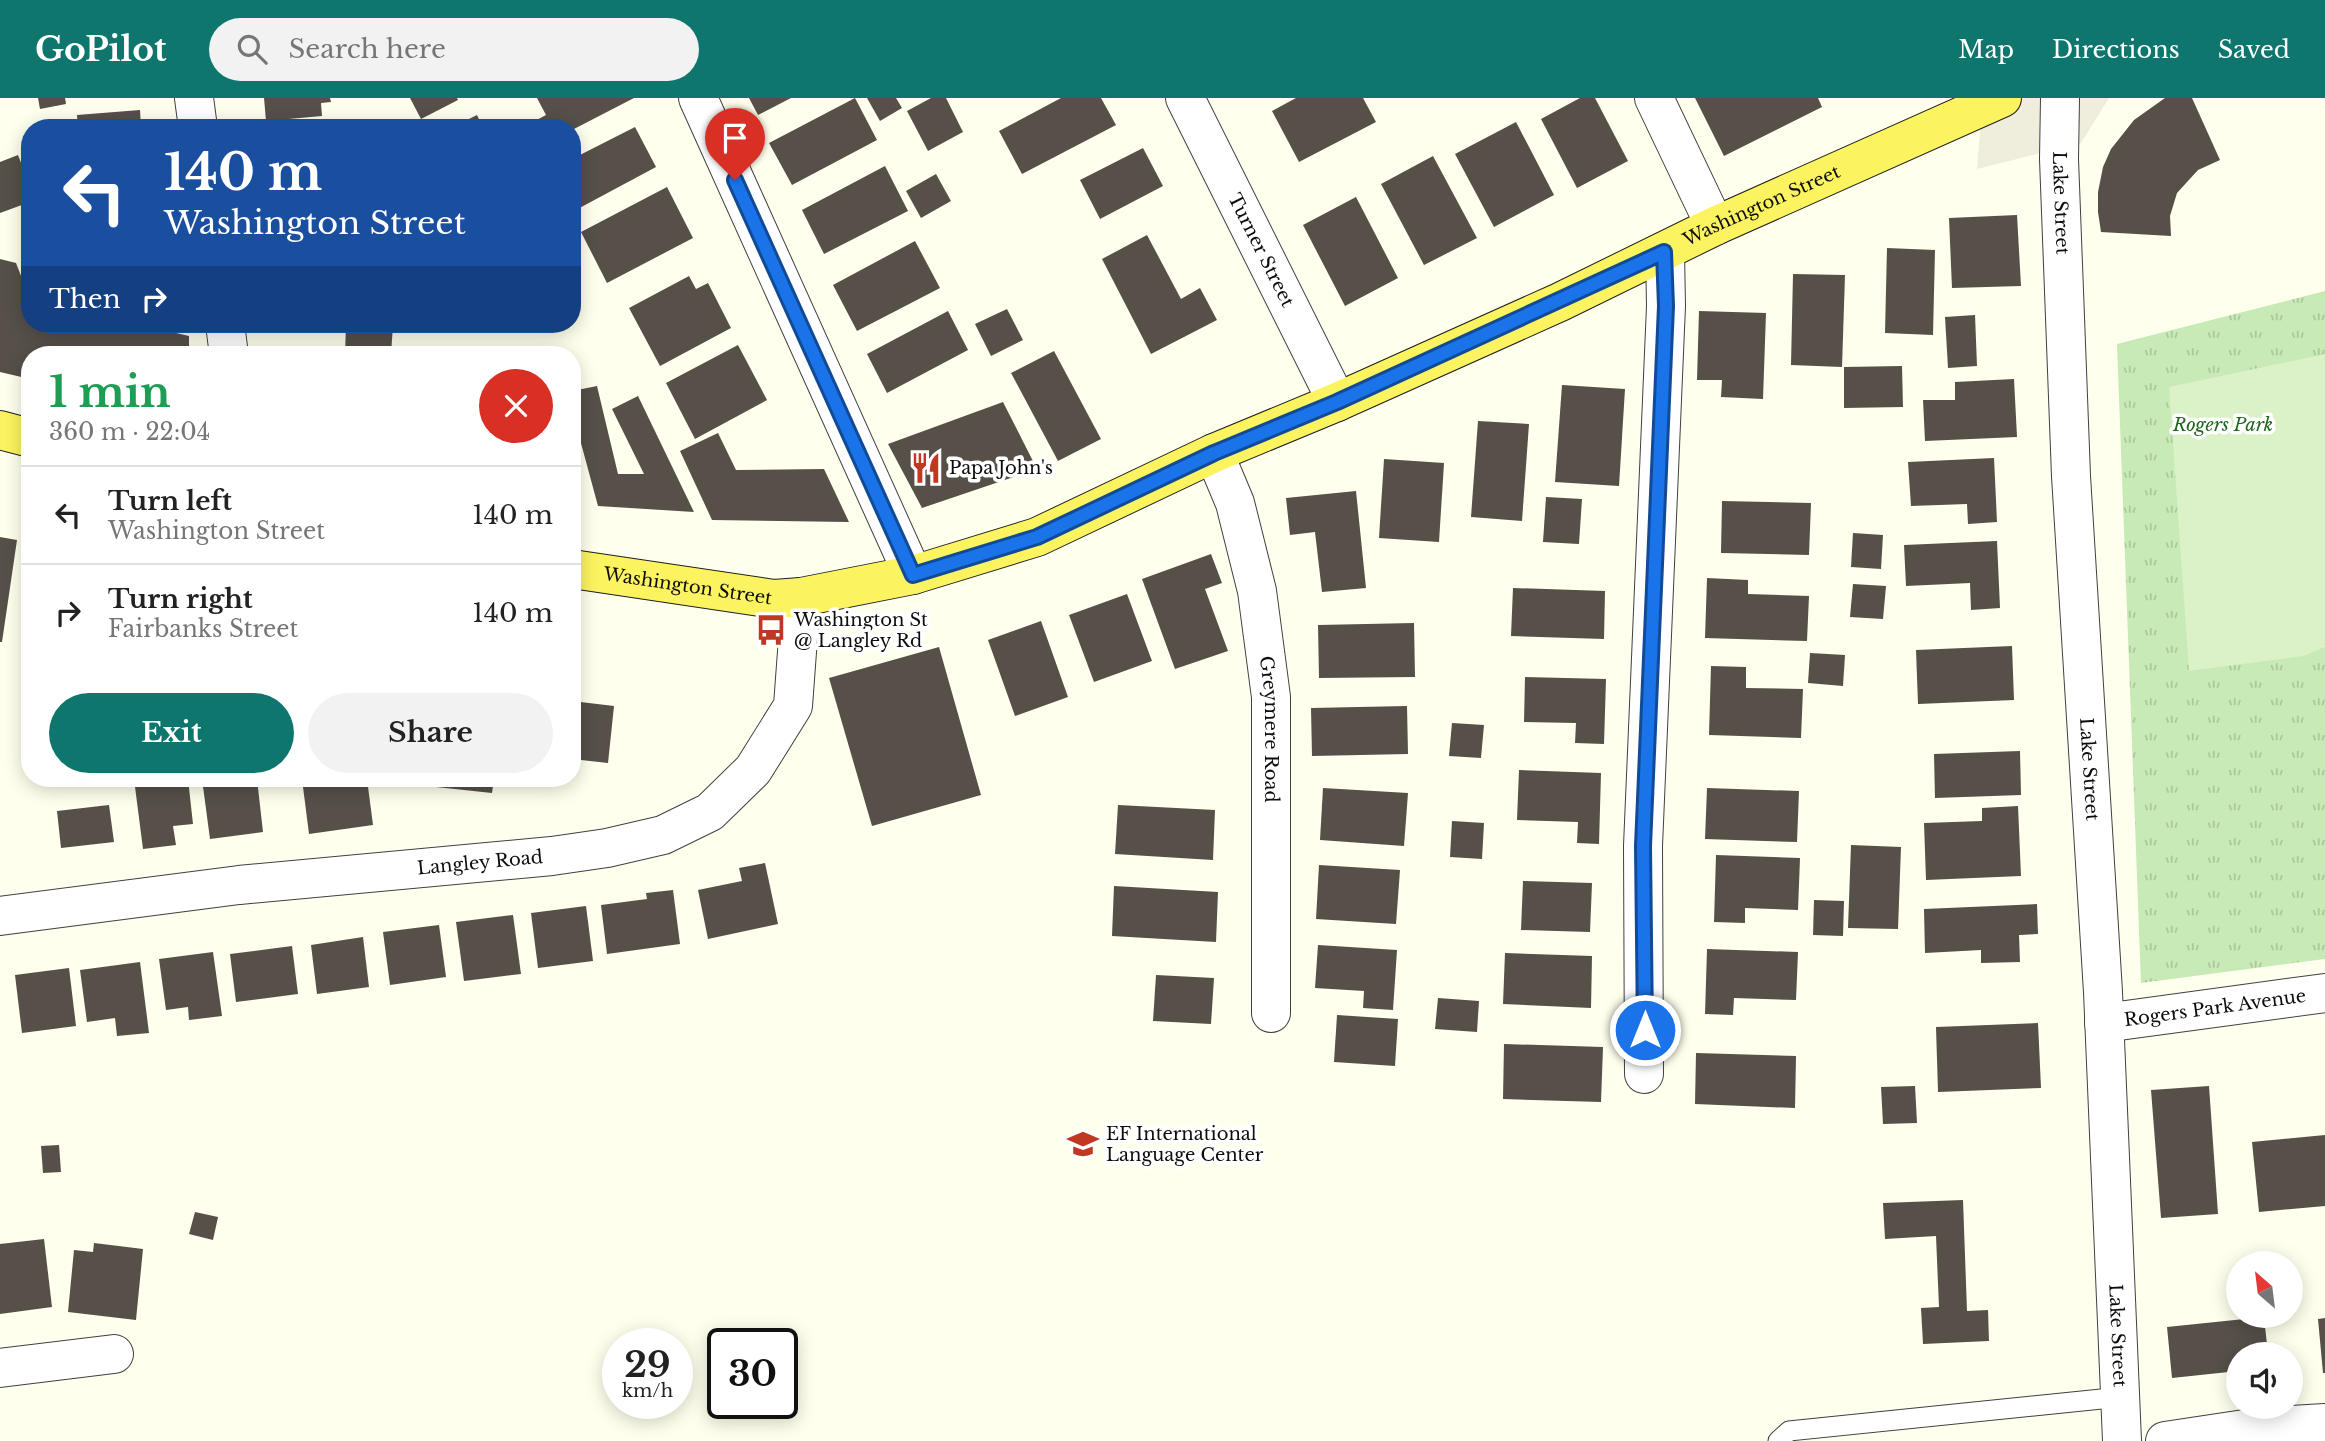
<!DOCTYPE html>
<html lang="en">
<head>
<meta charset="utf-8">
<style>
  body { margin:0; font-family:"Libre Baskerville",serif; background:#f2f2f2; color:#222; height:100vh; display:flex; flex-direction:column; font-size:26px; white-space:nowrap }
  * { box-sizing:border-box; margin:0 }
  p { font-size:23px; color:#767676 }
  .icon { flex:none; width:38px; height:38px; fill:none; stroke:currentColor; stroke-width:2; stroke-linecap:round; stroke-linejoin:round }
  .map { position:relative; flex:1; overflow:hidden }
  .sheet { position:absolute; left:21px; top:248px; width:560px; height:441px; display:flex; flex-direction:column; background:#fff; border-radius:28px; box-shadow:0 4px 18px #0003 }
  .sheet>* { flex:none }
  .hud { position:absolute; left:21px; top:21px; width:560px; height:214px; border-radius:28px; box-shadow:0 4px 18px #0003; background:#1a4fa0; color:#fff; overflow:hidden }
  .needle { width:46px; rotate:332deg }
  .tools { position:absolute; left:2226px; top:1153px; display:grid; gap:14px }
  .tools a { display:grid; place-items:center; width:77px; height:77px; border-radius:50%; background:#fff; box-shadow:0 4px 18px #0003; font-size:35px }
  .speed { position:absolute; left:602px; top:1230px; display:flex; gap:14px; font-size:35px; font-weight:700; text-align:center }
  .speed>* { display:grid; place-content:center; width:91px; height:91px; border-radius:50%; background:#fff; box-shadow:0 4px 18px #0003; line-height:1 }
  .speed small { font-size:18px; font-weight:400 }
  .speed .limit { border:4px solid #111; border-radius:10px; background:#fff; color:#111 }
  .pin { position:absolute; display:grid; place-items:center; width:60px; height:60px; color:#fff; margin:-72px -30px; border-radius:50% 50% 50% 0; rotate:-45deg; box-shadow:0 0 7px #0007 }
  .pin .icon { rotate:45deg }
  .me { position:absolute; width:77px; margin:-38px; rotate:0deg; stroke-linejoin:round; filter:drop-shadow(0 0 5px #0008) }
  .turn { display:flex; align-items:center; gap:24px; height:147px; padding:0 28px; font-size:32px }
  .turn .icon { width:91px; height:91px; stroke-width:2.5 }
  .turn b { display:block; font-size:49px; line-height:60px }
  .then { display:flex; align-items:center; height:66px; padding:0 28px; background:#0003; gap:14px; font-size:26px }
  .round { display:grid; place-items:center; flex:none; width:74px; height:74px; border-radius:37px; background:#f2f2f2 }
  .head { display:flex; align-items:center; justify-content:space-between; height:119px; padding:0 28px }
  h1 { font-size:42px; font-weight:800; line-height:52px; color:#1e9e55 }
  .button { display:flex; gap:14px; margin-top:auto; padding:14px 28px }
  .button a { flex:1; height:80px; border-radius:42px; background:#0f766e; color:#fff; font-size:28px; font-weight:800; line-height:80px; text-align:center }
  .button a+a { background:#f2f2f2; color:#222 }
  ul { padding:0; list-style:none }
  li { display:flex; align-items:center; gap:21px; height:98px; padding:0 28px; border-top:2px solid #e0e0e0 }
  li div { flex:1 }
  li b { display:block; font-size:26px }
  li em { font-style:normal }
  header { display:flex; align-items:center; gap:42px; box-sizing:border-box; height:98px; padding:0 35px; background:#0f766e; color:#fff }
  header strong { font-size:33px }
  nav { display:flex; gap:38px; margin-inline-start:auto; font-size:24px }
  .search { width:490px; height:63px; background:#f2f2f2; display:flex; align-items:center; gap:18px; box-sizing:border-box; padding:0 24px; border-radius:38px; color:#767676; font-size:26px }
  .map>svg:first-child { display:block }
</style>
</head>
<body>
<header>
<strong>GoPilot</strong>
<div class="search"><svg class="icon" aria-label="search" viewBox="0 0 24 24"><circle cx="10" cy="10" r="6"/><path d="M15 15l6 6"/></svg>Search here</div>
<nav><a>Map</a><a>Directions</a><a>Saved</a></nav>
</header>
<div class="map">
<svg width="2325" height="1343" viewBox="0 0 2325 1343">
  <defs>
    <pattern id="park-tufts" width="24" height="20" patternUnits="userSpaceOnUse" patternTransform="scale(1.75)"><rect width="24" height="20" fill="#c7eab6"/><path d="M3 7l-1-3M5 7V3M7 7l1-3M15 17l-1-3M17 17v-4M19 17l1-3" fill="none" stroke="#aac89b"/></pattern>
  </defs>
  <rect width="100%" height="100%" fill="#ffffed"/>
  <path fill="url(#park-tufts)" d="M2325 193V861L2141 885 2117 246Z"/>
  <path fill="#dbf1c8" d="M2325 256V549L2304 558 2189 573 2169 289Z"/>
  <path fill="#efeddc" d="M1983 0H2109L2081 45 1977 71Z"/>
  <g fill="#565049">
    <path d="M38 0H65L66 6 40 11Z"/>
    <path d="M264 0H330L331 4 321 5 322 18 266 23Z"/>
    <path d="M410 0H457L458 2 421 21Z"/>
    <path d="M537 0H634L572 32V30H533L531 25 546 17Z"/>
    <path d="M749 0H791L758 17Z"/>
    <path d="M855 0 877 42 792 87 769 45Z"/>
    <path d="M867 0H896L902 10 880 23Z"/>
    <path d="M931 0H946L963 34 928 53 907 13Z"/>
    <path d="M1061 0H1101L1116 27 1022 76 999 33Z"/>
    <path d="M1296 0H1363L1376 24 1299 64 1272 13Z"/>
    <path d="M1580 0H1595L1628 63 1577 90 1541 21Z"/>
    <path d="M1695 0H1818L1822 9 1724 58Z"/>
    <path d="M2165 0H2192L2220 62 2198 72 2177 95 2170 118 2171 138 2101 134 2098 114V94L2103 69 2111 51 2134 22Z"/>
    <path d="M140 12 141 30H78L77 17Z"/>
    <path d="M477 17 483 30H451Z"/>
    <path d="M1516 24 1554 97 1494 129 1455 56Z"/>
    <path d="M635 29 656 69 572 114V61Z"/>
    <path d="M1143 50 1163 88 1100 121 1080 82Z"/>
    <path d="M18 57 30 88V104L0 115V64Z"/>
    <path d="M1433 58 1477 140 1424 167 1381 86Z"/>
    <path d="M885 68 908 113 824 156 802 112Z"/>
    <path d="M936 76 951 103 921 120 906 93Z"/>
    <path d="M667 89 693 140 607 185 581 134Z"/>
    <path d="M1356 99 1398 180 1345 208 1303 127Z"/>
    <path d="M2017 117 2021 188 1952 190 1949 120Z"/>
    <path d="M1147 137 1181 201 1200 190 1217 222 1151 256 1102 161Z"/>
    <path d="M915 143 940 190 857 233 833 187Z"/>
    <path d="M1887 150 1935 152 1933 237 1885 235Z"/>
    <path d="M0 161 16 165 30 201V226H138L189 238V257H30V281L0 274Z"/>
    <path d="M1793 176 1845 177 1842 269 1791 267Z"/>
    <path d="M689 178 696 191 708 185 731 230 660 268 629 210Z"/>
    <path d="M1007 211 1023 242 991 258 975 226Z"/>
    <path d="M948 213 968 252 887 295 867 256Z"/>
    <path d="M1699 213 1766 215 1763 301 1721 299 1722 282H1697Z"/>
    <path d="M1975 217 1977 268 1948 270 1945 219Z"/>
    <path d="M346 226H393L391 257H345Z"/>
    <path d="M738 247 767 302 695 341 666 285Z"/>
    <path d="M1054 253 1101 341 1058 363 1011 275Z"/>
    <path d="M1902 268 1903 309 1844 310V269Z"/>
    <path d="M2014 281 2017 339 1925 343 1923 302H1955V284Z"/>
    <path d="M1562 287 1625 291 1619 388 1555 384Z"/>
    <path d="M597 288 618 376H644L612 311 638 298 694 414 598 408 572 312V293Z"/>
    <path d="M1003 304 1037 371 922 410 888 346Z"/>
    <path d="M1478 323 1529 326 1522 423 1471 419Z"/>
    <path d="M718 335 736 372 824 371 849 424 712 422 680 353Z"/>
    <path d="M1994 360 1997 424 1968 426 1967 406 1911 408 1908 364Z"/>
    <path d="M1384 361 1444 365 1439 444 1379 440Z"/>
    <path d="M1356 393 1366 490 1322 494 1315 434 1290 437 1286 400Z"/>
    <path d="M1546 399 1582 401 1579 446 1543 444Z"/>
    <path d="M1722 403 1811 405 1809 457 1721 455Z"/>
    <path d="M1853 435 1883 437 1881 471 1851 469Z"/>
    <path d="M0 439 17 442 2 544H0Z"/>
    <path d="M1997 443 2000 510 1971 512 1970 485 1906 488 1904 447Z"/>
    <path d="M1211 456 1222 485 1205 491 1228 553 1175 571 1142 481Z"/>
    <path d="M1707 480 1748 482V496L1809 498 1807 543 1705 540Z"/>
    <path d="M1853 486 1886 488 1883 521 1850 519Z"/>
    <path d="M1513 490 1605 493 1604 541 1511 538Z"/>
    <path d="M1127 496 1152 563 1094 584 1069 517Z"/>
    <path d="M1041 523 1068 599 1015 618 988 542Z"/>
    <path d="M1414 525 1415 579 1319 580 1318 527Z"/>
    <path d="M2012 548 2014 602 1918 606 1916 552Z"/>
    <path d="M939 549 981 697 872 728 829 580Z"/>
    <path d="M1810 555 1845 557 1843 588 1808 585Z"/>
    <path d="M1711 568 1746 569V590L1803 591 1801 640 1709 637Z"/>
    <path d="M1525 579 1606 581 1604 646 1575 645 1576 625 1524 624Z"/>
    <path d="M572 603 614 608 608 665 572 661Z"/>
    <path d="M1407 608 1408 656 1312 658 1311 610Z"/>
    <path d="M1452 625 1484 627 1481 660 1449 658Z"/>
    <path d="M2020 653 2021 697 1935 700 1934 656Z"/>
    <path d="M1519 672 1601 675 1599 746 1577 745 1578 724 1517 722Z"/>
    <path d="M134 681H188L193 726 173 728 176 747 143 751Z"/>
    <path d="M202 681H257L263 734 210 741Z"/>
    <path d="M367 681 373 727 309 736 303 689Z"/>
    <path d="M437 681H494L492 695 436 689Z"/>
    <path d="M1323 690 1408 695 1404 748 1320 742Z"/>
    <path d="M1707 690 1799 693 1797 744 1705 741Z"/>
    <path d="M109 707 114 744 61 750 57 713Z"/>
    <path d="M1118 707 1215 712 1213 762 1115 756Z"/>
    <path d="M2018 708 2021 778 1926 782 1924 725 1982 723V710Z"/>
    <path d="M1452 723 1484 725 1482 761 1450 759Z"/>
    <path d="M1851 747 1901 749 1898 831 1848 830Z"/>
    <path d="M1716 757 1800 760 1798 812 1745 810V825L1714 824Z"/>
    <path d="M765 765 778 826 708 841 698 792 742 783 739 770Z"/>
    <path d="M1319 767 1400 772 1396 826 1316 821Z"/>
    <path d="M1523 783 1592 785 1590 834 1521 832Z"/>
    <path d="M1114 788 1218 794 1216 844 1112 838Z"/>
    <path d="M673 792 680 846 607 856 601 807 647 801 646 795Z"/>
    <path d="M1814 802 1844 803 1843 838 1813 837Z"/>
    <path d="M2037 806 2038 836 2019 837 2020 864 1981 865V852L1925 855 1924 811Z"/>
    <path d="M586 808 593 863 538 870 531 815Z"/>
    <path d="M513 817 521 876 464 883 456 824Z"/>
    <path d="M439 827 446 879 390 887 383 834Z"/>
    <path d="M363 839 369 889 317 896 311 847Z"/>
    <path d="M1318 847 1397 852 1393 912 1363 910 1364 893 1315 890Z"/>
    <path d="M292 848 298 896 236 904 230 856Z"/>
    <path d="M1707 851 1798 854 1796 902 1734 900 1733 917 1705 916Z"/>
    <path d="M213 854 222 918 189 922 188 909 166 912 159 861Z"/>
    <path d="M1505 855 1592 858 1591 910 1503 906Z"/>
    <path d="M140 864 149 935 117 938 115 920 87 924 80 872Z"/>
    <path d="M69 870 76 928 22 935 15 877Z"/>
    <path d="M1156 877 1214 880 1211 926 1153 923Z"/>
    <path d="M1438 900 1479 903 1477 934 1435 931Z"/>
    <path d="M1337 917 1398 921 1395 968 1334 964Z"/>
    <path d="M2038 925 2041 990 1938 994 1936 929Z"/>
    <path d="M1504 946 1603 949 1601 1004 1503 1001Z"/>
    <path d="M1696 955 1796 958 1795 1010 1695 1006Z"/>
    <path d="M1915 988 1917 1025 1883 1026 1881 989Z"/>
    <path d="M2209 988 2218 1116 2161 1120 2151 992Z"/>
    <path d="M2325 1037V1108L2259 1114 2252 1044Z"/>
    <path d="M59 1047 61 1074 43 1075 41 1048Z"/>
    <path d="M1963 1102 1967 1213 1988 1212 1989 1243 1923 1246 1921 1210 1939 1209 1936 1138 1885 1141 1883 1105Z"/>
    <path d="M195 1114 218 1119 213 1142 189 1136Z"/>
    <path d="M44 1141 52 1209 0 1216V1146Z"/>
    <path d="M94 1145 143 1151 136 1222 68 1214 74 1152 93 1154Z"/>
    <path d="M2264 1219 2268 1256H2238V1273L2172 1280 2167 1229Z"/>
    <path d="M2325 1220V1275H2323L2318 1221Z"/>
  </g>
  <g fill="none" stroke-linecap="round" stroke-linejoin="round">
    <defs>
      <path id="service" d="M1778 1343 1789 1333 2121 1299"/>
      <g id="minor">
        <path d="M698 0 913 477"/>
        <path id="s1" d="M1185 0 1337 304"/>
        <path id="s2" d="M1214 355 1235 405 1257 493 1271 599V915"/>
        <path id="s3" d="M0 818 239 787 552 758 607 750 663 737 710 714 753 672 793 608 801 499"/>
        <path id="s4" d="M2104 925 2325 895"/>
        <path d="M1644 976 1643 748 1666 208 1665 154"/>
        <path d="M0 1270 114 1256"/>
        <path d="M2165 1343 2258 1329 2325 1325"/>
      </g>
      <g id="tertiary">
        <path d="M194 0 198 30"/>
        <path d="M1654 0 1715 128"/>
        <path id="s5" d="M2060 0 2059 61 2071 378 2103 894 2122 1343"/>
        <path d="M225 226 229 257"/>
      </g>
      <g id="primary">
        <path d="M0 332 30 340"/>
        <path id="s6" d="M572 471 774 501 801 499 913 477 1037 439 1214 355 1337 304 1560 204 1715 128 2002 0"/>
      </g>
    </defs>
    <use href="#service" stroke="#404040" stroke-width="21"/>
    <use href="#minor" stroke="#404040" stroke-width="40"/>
    <use href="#tertiary" stroke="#404040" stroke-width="40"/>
    <use href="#primary" stroke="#1e1e1e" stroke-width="40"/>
    <use href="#service" stroke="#fff" stroke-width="19"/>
    <use href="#minor" stroke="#fff" stroke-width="38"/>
    <use href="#tertiary" stroke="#fff" stroke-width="38"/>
    <use href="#primary" stroke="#fbf360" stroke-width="38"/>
  </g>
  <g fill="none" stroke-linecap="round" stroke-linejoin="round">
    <defs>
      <path id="route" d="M735 82 913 477 1037 439 1214 355 1337 304 1664 154 1666 208 1643 748 1645 932"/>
    </defs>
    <use href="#route" stroke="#114b97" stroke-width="18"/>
    <use href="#route" stroke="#1a73e8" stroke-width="12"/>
  </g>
  <defs>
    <symbol id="restaurant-bare" viewBox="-9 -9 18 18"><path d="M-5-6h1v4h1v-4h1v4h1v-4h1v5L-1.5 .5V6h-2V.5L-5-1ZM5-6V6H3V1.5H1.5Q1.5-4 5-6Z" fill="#c03822" stroke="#fff" stroke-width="2.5" paint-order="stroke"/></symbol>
    <symbol id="bus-bare" viewBox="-9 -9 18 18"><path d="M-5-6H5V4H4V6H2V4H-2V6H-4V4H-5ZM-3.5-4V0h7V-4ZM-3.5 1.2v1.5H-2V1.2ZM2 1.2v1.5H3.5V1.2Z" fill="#c03822" stroke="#fff" stroke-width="2.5" paint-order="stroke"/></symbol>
    <symbol id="school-bare" viewBox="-9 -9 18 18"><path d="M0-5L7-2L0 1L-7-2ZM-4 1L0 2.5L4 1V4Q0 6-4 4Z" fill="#c03822" stroke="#fff" stroke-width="2.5" paint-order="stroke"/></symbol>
  </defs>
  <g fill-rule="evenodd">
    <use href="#restaurant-bare" x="904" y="348" width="44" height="44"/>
    <use href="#bus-bare" x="749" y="510" width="44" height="44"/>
    <use href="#school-bare" x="1061" y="1024" width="44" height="44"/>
  </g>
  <g text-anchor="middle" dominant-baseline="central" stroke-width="7" stroke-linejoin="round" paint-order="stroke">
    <g font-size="18" fill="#0d0d0d" stroke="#fff">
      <text stroke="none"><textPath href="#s5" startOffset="105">Lake Street</textPath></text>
      <text stroke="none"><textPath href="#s6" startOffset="1272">Washington Street</textPath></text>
      <text stroke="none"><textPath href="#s1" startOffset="170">Turner Street</textPath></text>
      <text stroke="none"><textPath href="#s6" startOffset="117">Washington Street</textPath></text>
      <text stroke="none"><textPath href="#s2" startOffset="284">Greymere Road</textPath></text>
      <text stroke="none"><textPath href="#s5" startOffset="672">Lake Street</textPath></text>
      <text stroke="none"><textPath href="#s3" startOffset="483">Langley Road</textPath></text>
      <text stroke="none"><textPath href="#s4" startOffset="112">Rogers Park Avenue</textPath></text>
      <text stroke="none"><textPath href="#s5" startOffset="1239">Lake Street</textPath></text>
    </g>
    <g font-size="18" font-style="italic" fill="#1d661c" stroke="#fff">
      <text x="2223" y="327">Rogers Park</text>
    </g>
    <g font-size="18" fill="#0d0d0d" stroke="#fff" text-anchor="start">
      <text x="949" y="370">Papa John's</text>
      <text x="794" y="522">Washington St<tspan x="794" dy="21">@ Langley Rd</tspan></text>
      <text x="1106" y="1036">EF International<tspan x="1106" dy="21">Language Center</tspan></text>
    </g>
  </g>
</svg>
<div class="tools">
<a><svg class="needle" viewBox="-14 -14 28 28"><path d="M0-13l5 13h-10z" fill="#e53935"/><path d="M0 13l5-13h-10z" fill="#767676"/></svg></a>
<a><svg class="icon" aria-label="sound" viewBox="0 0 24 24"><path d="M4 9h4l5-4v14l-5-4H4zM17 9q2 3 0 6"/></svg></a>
</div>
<div class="speed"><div>29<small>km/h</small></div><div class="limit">30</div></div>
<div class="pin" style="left:735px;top:82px;background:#d93025"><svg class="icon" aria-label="arrive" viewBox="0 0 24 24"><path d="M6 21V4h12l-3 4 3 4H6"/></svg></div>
<svg class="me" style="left:1645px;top:932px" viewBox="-20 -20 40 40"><circle r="17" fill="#1a73e8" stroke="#fff" stroke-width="3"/><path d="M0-11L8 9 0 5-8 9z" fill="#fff"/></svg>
<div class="hud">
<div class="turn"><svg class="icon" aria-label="left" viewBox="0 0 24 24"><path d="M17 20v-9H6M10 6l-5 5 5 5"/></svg><div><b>140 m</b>Washington Street</div></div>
<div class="then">Then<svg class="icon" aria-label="right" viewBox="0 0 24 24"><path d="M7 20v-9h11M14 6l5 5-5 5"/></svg></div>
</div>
<section class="sheet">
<div class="head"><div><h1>1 min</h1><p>360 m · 22:04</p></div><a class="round" style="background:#d93025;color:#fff"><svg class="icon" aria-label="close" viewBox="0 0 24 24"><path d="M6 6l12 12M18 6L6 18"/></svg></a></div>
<ul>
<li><svg class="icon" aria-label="left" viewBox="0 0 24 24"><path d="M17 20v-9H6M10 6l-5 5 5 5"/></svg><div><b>Turn left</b><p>Washington Street</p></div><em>140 m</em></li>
<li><svg class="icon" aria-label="right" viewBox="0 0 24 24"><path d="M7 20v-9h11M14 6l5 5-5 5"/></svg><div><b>Turn right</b><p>Fairbanks Street</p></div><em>140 m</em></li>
</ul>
<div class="button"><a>Exit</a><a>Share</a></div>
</section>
</div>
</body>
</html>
